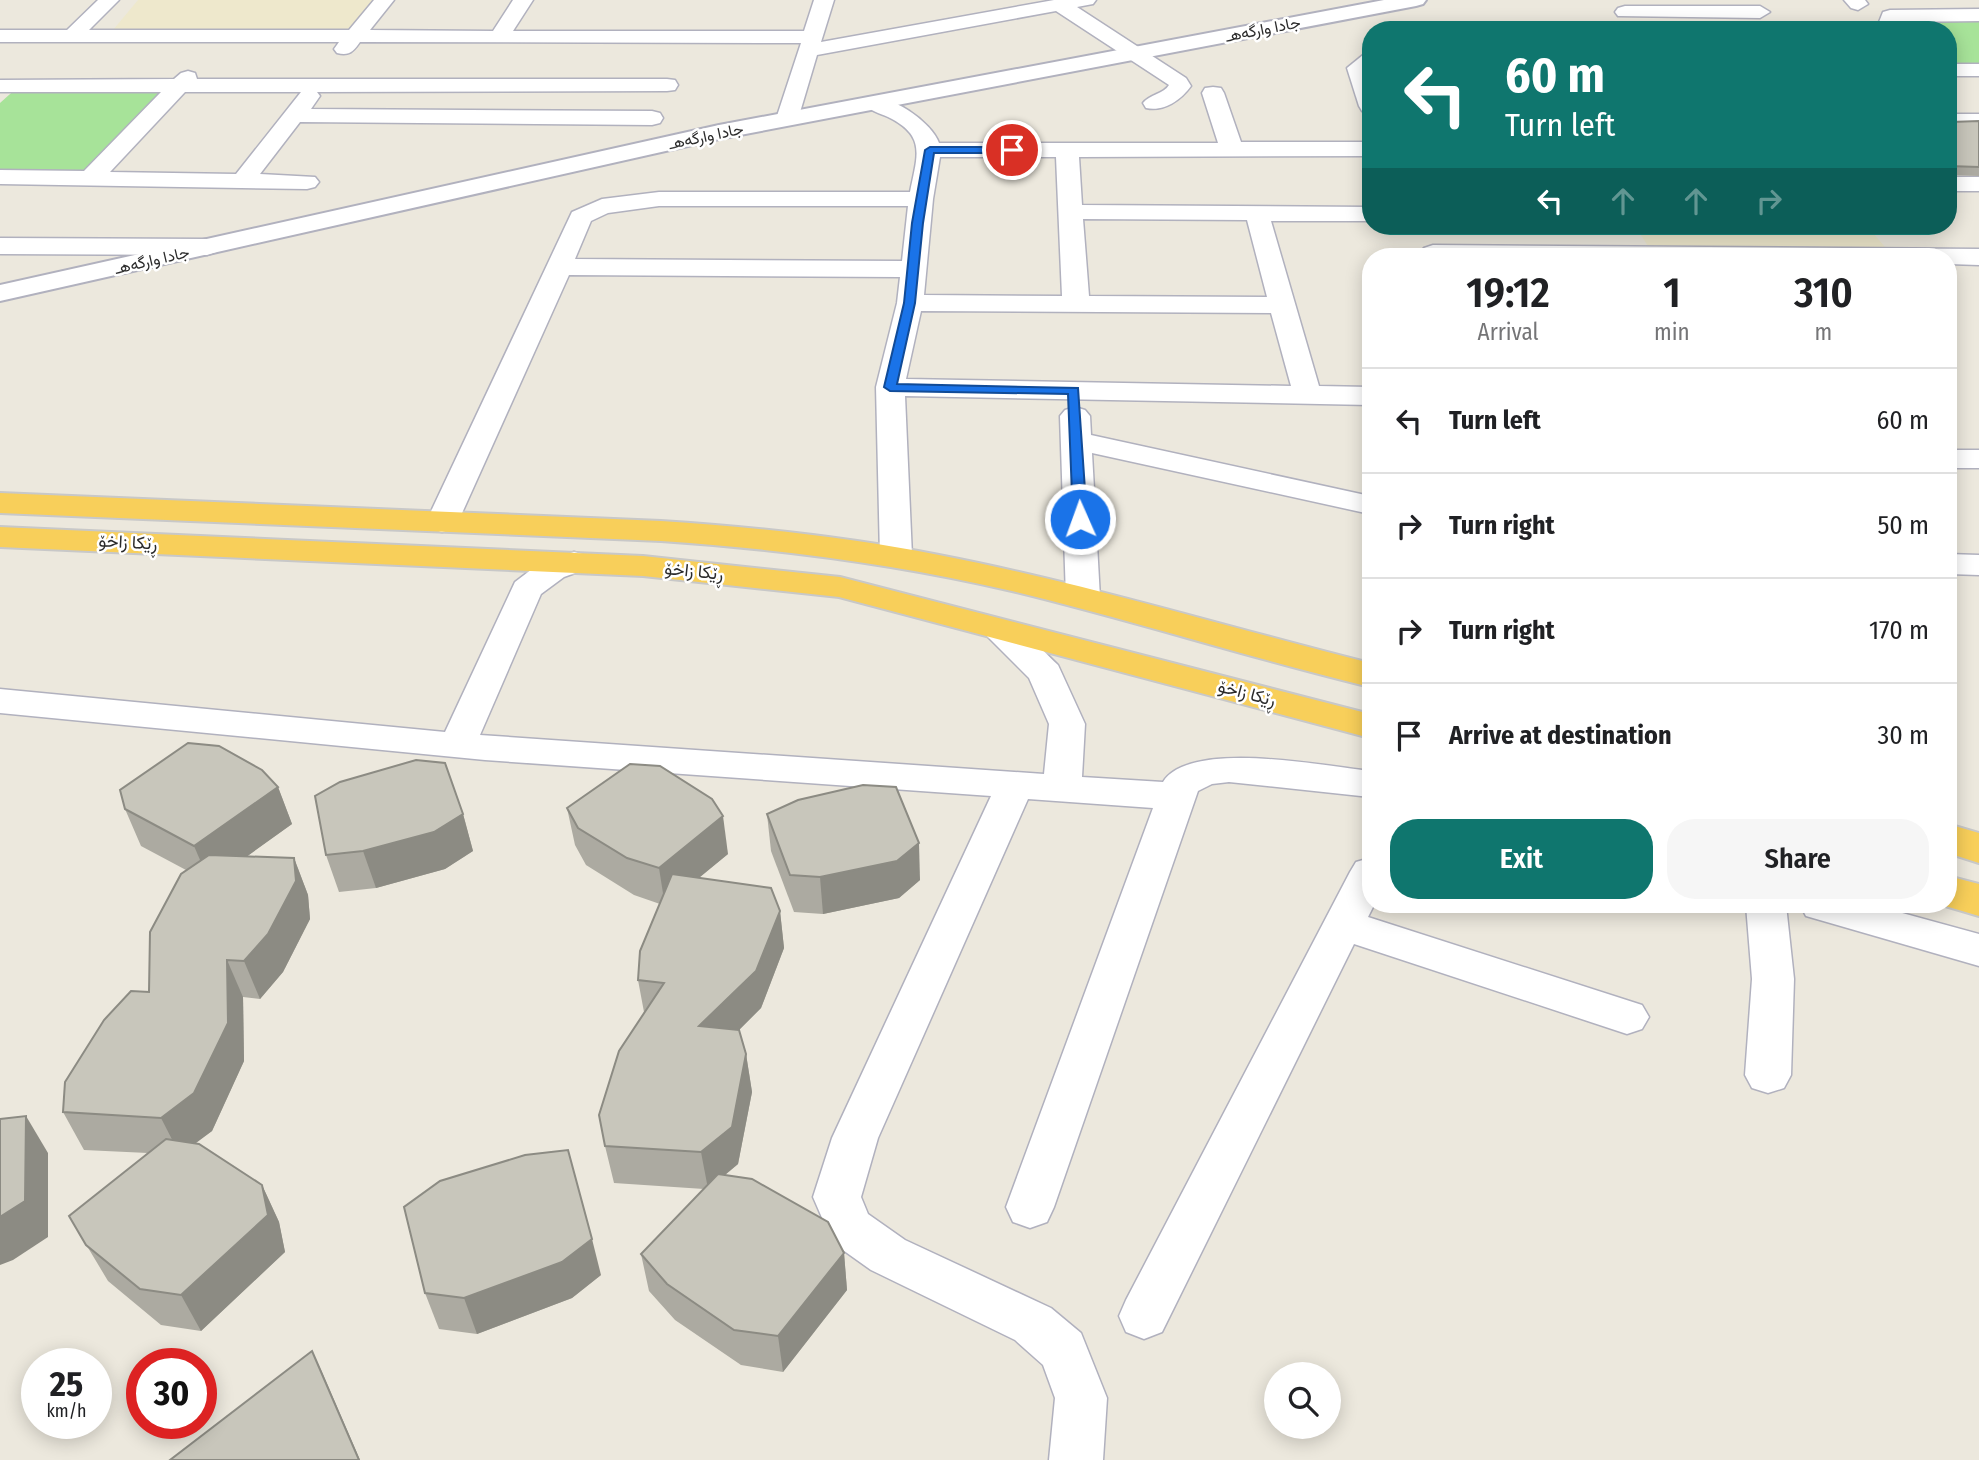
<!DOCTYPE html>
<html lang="en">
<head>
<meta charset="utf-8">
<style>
  body { margin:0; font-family:"Fira Sans Condensed",Vazirmatn,sans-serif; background:#f6f6f6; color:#202124; height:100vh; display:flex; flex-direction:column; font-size:26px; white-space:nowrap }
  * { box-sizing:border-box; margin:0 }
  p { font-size:23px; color:#757577 }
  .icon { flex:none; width:38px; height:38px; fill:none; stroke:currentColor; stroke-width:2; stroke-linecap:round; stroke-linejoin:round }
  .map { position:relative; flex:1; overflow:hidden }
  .drawer { position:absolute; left:1362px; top:248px; width:595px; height:665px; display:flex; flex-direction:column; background:#fff; border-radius:28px; box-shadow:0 4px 18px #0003 }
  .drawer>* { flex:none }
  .banner { position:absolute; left:1362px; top:21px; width:595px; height:214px; border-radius:28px; box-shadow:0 4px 18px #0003; background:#0f766e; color:#fff; overflow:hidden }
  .fabs { position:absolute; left:1264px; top:1362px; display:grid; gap:14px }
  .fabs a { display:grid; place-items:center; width:77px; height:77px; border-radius:50%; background:#fff; box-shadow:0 4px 18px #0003; font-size:35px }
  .speed { position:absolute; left:21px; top:1348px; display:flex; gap:14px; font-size:35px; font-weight:700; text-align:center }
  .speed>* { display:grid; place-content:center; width:91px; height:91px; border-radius:50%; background:#fff; box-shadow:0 4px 18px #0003; line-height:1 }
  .speed small { font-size:18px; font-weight:400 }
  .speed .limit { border:10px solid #d22; background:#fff; color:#111 }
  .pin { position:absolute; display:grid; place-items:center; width:60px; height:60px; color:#fff; margin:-30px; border:4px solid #fff; border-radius:50%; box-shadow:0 2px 7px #0007 }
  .me { position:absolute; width:77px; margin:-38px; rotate:358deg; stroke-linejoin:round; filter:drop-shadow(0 0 5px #0008) }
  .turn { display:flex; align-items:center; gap:24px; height:147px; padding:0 28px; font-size:32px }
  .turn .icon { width:91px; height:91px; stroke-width:2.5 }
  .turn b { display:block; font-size:49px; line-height:60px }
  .lanes { display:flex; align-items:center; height:66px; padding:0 28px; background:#0003; justify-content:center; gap:35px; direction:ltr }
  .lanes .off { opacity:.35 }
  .eta { display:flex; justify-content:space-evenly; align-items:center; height:119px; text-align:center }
  .eta b { font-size:42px; font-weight:600; line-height:49px }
  .cta { display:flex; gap:14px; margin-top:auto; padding:14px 28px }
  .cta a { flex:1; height:80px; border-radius:28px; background:#0f766e; color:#fff; font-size:28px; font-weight:600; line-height:80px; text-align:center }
  .cta a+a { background:#f6f6f6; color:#202124 }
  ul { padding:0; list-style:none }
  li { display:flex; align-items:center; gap:21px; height:105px; padding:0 28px; border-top:2px solid #e0e0e0 }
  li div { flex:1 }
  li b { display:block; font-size:26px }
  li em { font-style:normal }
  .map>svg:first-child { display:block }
</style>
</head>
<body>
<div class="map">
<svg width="1979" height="1460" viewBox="0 0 1979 1460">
  <rect width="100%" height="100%" fill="#ece8dd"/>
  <g fill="#eee8cc">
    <path d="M138 0H374L347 32 113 30Z"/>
    <path d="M1635 226H1867L1885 247 1648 246Z"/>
  </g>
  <g fill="#a7e399">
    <path d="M1979 15V70H1948V30H1897L1890 16Z"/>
    <path d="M19 86H181L90 179 0 177V103Z"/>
  </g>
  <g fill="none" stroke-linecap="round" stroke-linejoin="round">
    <defs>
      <g id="minor">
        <path d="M98 0H119L89 30H349L374 0H394L370 30 493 31 513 0H533L513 31H804L814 0H834L821 42 1054 0H1096L1093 4 1077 7 1186 78 1191 86C1181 100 1164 112 1146 108L1143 103C1150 94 1164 94 1169 85L1056 11 817 55 798 119 795 124H779L776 119 801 43 360 42C353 52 349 56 337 53L334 49 339 42H0V30H67Z"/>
        <path d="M1844 0H1865L1868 4 1858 10 1851 8Z"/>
        <path d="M1625 6H1760L1770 12 1760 18 1618 16 1615 12 1618 8Z"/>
        <path d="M1979 9V21L1900 22 1907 30H1886L1879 22 1883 12 1890 10Z"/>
        <path d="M1370 53V113L1362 111 1359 106 1347 68 1363 55Z"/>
        <rect x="1948" y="64" width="31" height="12"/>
        <path d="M188 71 195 73 197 79H667L675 80 678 85 675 90 667 91 317 92 320 96 311 109 652 111 660 113 663 118 660 123 652 125 300 122 260 174 315 177 319 182 315 187 307 189 0 184V170L84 171 161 92H0V80L174 79 181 73ZM185 92H301L236 174 110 172Z"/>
        <path d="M1213 87 1221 88 1224 93 1241 142H1370V156L1079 157 1082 205 1370 207V221H1271L1319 386 1370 387V405L905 396 912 556 908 563 896 566 884 563 880 556 876 387 897 303 900 277 569 275 458 522 453 529 442 532 431 529 426 522 572 212 602 199 659 192H910C917 156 927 136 888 117 879 113 870 111 864 103L867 98C890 93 932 122 939 143H1218L1202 93 1205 88ZM940 157H1056L1062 296 924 295 933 199ZM659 206H908L902 261 575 259 591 221 608 213ZM1083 219 1247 220 1267 297 1089 296ZM921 311 1271 313 1291 386 906 379Z"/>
        <rect x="1948" y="114" width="31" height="14"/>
        <rect x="1948" y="177" width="31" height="14"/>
        <path d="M0 238 207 239 216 242 220 247 216 252 207 255 0 254Z"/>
        <path d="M1433 245 1979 249V265L1948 264V257H1423L1420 253 1424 248Z"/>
        <path d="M1075 407 1085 410 1090 416 1091 435 1370 496V514L1092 453 1100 598 1095 605 1083 608 1071 605 1066 598 1060 416 1065 410Z"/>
        <rect x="1948" y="450" width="31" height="18"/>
        <path d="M574 552 586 555 590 562 586 569 564 577 541 594 480 735 1044 774 1049 724 1029 678 979 628 984 621C1014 613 1037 646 1058 665L1085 724 1082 777 1163 782C1189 739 1325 766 1370 771V797L1229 782 1212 784 1198 791 1054 1207 1047 1222 1030 1228 1013 1222 1006 1207 1153 808 1028 799 878 1138 861 1197 868 1214 905 1240 1051 1308 1081 1333 1107 1398 1103 1460H1049L1055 1398 1043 1365 1015 1340 871 1270 833 1243 813 1197 832 1138 991 796 485 760 0 713V689L445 732 515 582 540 563Z"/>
        <path d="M1948 554 1979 555V575L1948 574Z"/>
        <path d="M1370 858V905H1374L1368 917 1642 1005 1649 1017 1642 1029 1627 1034 1354 944 1162 1332 1144 1339 1126 1332 1119 1316 1126 1300 1350 872 1356 862Z"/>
        <path d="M1746 905H1786L1794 979 1791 1075 1784 1088 1768 1093 1752 1088 1745 1075 1752 979Z"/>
        <path d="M1800 905H1873L1979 934V966L1806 916Z"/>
      </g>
      <path id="tertiary" d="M1384 0H1426L1423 4 1416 6 719 139 0 301V285L719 125Z"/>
      <g id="trunk">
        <path d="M0 493 661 521C754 527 847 537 939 555 1084 583 1227 627 1370 663V687C1250 658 1132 620 1012 591 896 564 780 549 661 541L0 513Z"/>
        <path d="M0 527 643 556 840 577 1370 714V738L839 597 643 576 0 547Z"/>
        <path d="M1948 824 1979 833V863L1948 853Z"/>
        <path d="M1948 876 1979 884V916L1942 905H1948Z"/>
      </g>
    </defs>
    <use href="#minor" stroke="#b1b1be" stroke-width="3"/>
    <use href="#tertiary" stroke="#b1b1be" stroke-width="4"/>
    <use href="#trunk" stroke="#c8c8c8" stroke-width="4"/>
    <use href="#minor" fill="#fff" fill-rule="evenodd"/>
    <use href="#tertiary" fill="#fff" fill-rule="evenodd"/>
    <use href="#trunk" fill="#f8cf5a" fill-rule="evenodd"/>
  </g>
  <g fill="#acaaa1">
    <path d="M1948 119 1951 122 1979 121V176L1948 175Z"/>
    <path d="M278 787 292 824 247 856 294 858 308 895 310 919 283 972 260 999 243 997 244 1061 212 1131 195 1143 262 1185 279 1222 285 1252 201 1331 161 1325 108 1281 69 1216 148 1153 84 1150 63 1112 149 992 186 870 141 846 125 809Z"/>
    <path d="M567 808 728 854 698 878 780 911 784 948 761 1008 739 1030 746 1054 752 1092 738 1164 725 1175 844 1253 847 1290 783 1372 741 1365 675 1320 649 1291 641 1254 704 1189 614 1183 605 1146 644 1012 638 980 660 904 634 895 586 865 575 845Z"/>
    <path d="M463 814 473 851 445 869 376 888 339 892 326 855Z"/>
    <path d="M767 814 920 880 899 898 823 914 794 912 771 851Z"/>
    <path d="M601 1275 572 1298 477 1334 439 1329 425 1293Z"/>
  </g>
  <g fill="#8c8b83">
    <path d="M278 787 292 824 210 883 194 846Z"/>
    <path d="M463 814 473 851 445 869 376 888 363 851Z"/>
    <path d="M723 816 728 854 665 906 659 868Z"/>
    <path d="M919 843 920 880 899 898 823 914 820 877Z"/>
    <path d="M294 858 308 895 310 919 283 972 260 999 244 961Z"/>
    <path d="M780 911 784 948 761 1008 705 1064 699 1026Z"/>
    <path d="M227 960 243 997 244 1061 212 1131 180 1155 161 1118Z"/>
    <path d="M746 1054 752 1092 738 1164 708 1189 701 1152Z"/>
    <path d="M26 1116 48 1153V1237L13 1260 0 1265V1217Z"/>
    <path d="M262 1185 279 1222 285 1252 201 1331 181 1295Z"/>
    <path d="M592 1239 601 1275 572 1298 477 1334 464 1298Z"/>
    <path d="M844 1253 847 1290 783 1372 778 1336Z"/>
    <path d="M312 1351 321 1370 360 1460H359Z"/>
  </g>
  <g fill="#c8c6bb" stroke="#8c8b83" stroke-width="2">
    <path d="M1948 119 1951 122 1979 121V167L1948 166Z"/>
    <path d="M188 743 219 746 262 770 278 787 194 846 125 809 120 790Z"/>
    <path d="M416 760 445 763 463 814 434 832 363 851 326 855 315 796 340 782Z"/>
    <path d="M630 764 660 766 712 799 723 816 659 868 627 858 578 828 567 808Z"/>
    <path d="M863 785 896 787 919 843 897 861 820 877 790 875 767 814 798 800Z"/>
    <path d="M209 855 294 858 296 881 268 934 244 961 227 960 228 1023 194 1093 161 1118 63 1112 65 1082 104 1020 131 991 149 992 150 932 181 874Z"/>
    <path d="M672 874 771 888 780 911 756 971 699 1026 739 1030 746 1054 732 1127 701 1152 605 1146 599 1115 619 1051 664 983 638 980 640 951Z"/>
    <path d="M26 1116 25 1201 0 1217V1119Z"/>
    <path d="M166 1139 199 1144 262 1185 268 1215 181 1295 140 1289 86 1245 69 1216Z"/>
    <path d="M568 1150 592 1239 562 1262 464 1298 425 1293 404 1207 440 1181 525 1155Z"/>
    <path d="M718 1174 752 1179 828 1222 844 1253 778 1336 734 1330 667 1284 641 1254Z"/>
    <path d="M312 1351 359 1460H170Z"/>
  </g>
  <path fill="#1a73e8" stroke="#114b97" stroke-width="2" d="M930 147H1012L1017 150 1012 153H934L923 223 915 303 897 384 1078 388 1087 519 1085 522H1075L1073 519 1068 394 890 391 884 387 904 303 912 223 925 150Z"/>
  <g text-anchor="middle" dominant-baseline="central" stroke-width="5" stroke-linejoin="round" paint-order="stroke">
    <g font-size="16" fill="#2b2b2b" stroke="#fff">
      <text transform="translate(1263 29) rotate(-11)">جادا وارگه‌هـ</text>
      <text transform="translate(706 136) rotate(-12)">جادا وارگه‌هـ</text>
      <text transform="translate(152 260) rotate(-13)">جادا وارگه‌هـ</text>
    </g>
    <g font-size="18" fill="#2b2b2b" stroke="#fff">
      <text transform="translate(128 542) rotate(3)">ڕێکا زاخۆ</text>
      <text transform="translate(694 571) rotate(6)">ڕێکا زاخۆ</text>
      <text transform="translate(1247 693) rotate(15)">ڕێکا زاخۆ</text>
    </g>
  </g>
</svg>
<div class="fabs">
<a><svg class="icon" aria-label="search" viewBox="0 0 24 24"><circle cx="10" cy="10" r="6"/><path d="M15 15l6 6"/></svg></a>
</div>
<div class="speed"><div>25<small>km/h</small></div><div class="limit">30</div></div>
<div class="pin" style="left:1012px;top:150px;background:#d93025"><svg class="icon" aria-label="arrive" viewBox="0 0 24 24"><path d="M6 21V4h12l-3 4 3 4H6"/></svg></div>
<svg class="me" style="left:1080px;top:519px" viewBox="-20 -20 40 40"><circle r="17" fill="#1a73e8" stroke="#fff" stroke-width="3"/><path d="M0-11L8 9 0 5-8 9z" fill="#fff"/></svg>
<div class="banner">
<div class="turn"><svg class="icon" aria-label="left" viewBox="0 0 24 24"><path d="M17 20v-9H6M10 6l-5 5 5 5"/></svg><div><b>60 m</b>Turn left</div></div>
<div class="lanes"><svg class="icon" aria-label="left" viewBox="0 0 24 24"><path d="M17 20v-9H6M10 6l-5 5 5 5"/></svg><svg class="icon off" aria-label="ahead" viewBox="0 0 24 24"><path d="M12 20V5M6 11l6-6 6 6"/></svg><svg class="icon off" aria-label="ahead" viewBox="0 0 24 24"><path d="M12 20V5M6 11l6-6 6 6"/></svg><svg class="icon off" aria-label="right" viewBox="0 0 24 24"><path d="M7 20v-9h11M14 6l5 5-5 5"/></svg></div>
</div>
<section class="drawer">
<div class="eta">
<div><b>19:12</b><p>Arrival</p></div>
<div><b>1</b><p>min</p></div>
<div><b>310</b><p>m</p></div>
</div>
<ul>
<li><svg class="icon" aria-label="left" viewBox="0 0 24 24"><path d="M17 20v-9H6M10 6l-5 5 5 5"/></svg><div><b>Turn left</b></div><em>60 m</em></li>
<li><svg class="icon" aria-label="right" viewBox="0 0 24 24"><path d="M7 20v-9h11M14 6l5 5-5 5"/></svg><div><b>Turn right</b></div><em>50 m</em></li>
<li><svg class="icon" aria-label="right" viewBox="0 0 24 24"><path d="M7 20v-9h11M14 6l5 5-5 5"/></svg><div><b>Turn right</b></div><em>170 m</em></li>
<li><svg class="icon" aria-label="arrive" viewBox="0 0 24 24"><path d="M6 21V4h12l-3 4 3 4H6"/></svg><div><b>Arrive at destination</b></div><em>30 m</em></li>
</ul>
<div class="cta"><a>Exit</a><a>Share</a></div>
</section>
</div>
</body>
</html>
